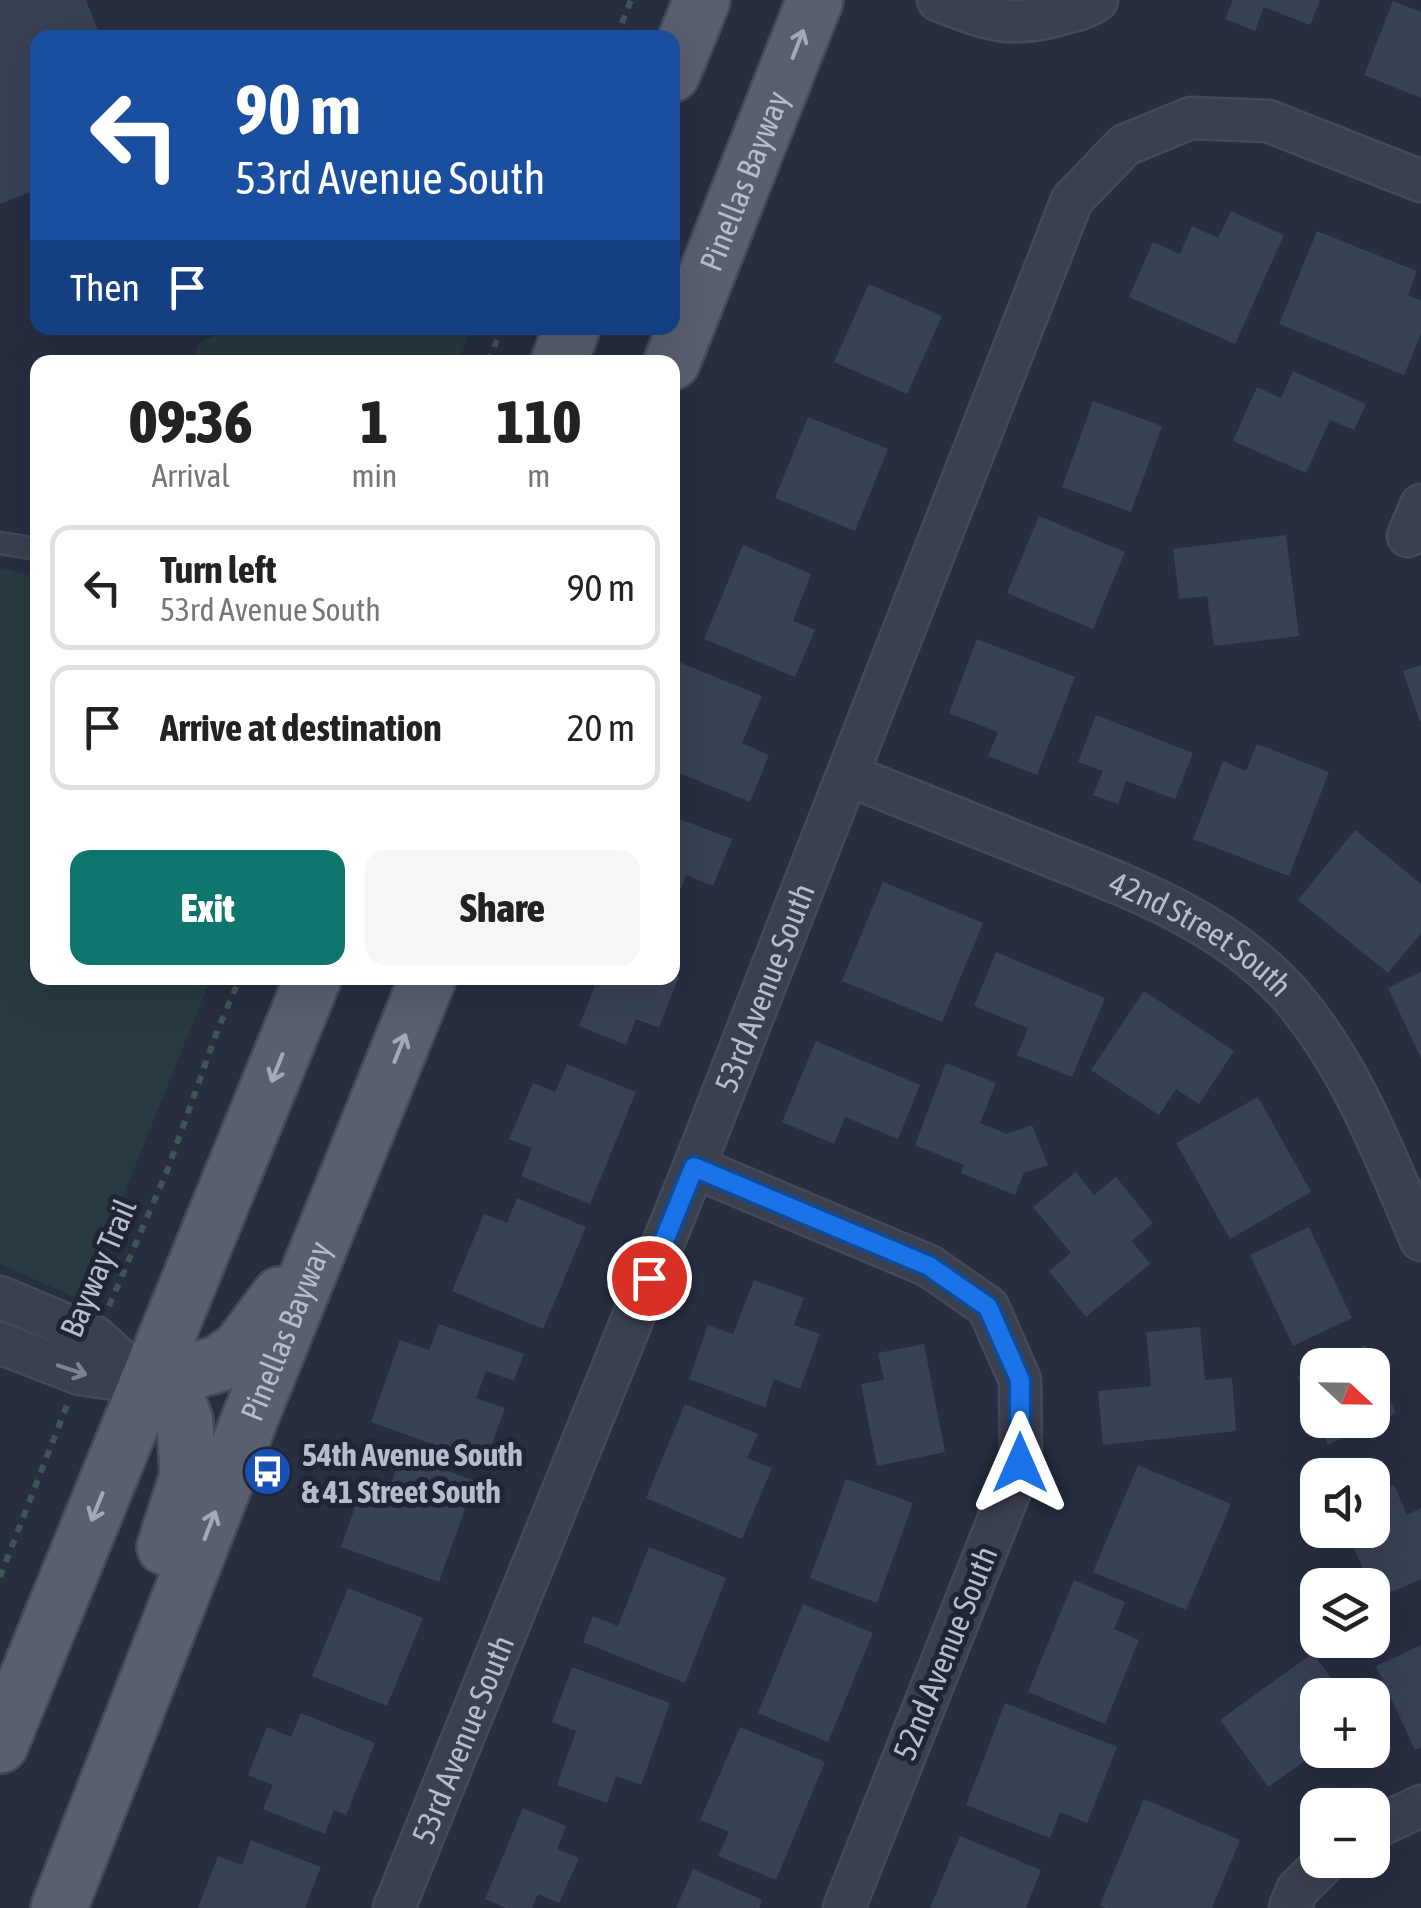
<!DOCTYPE html>
<html lang="en">
<head>
<meta charset="utf-8">
<style>
  body { margin:0; font-family:"Asap Condensed",sans-serif; background:#f6f6f6; color:#222; height:100vh; display:flex; flex-direction:column; font-size:38px; white-space:nowrap }
  * { box-sizing:border-box; margin:0 }
  p { font-size:32px; color:#767676 }
  .icon { flex:none; width:55px; height:55px; fill:none; stroke:currentColor; stroke-width:2; stroke-linecap:round; stroke-linejoin:round }
  .map { position:relative; flex:1; overflow:hidden }
  .details { position:absolute; left:30px; top:355px; width:650px; height:630px; display:flex; flex-direction:column; background:#fff; border-radius:20px; box-shadow:0 10px 40px #0002 }
  .details>* { flex:none }
  .top-card { position:absolute; left:30px; top:30px; width:650px; height:305px; border-radius:20px; box-shadow:0 10px 40px #0002; background:#1a4fa0; color:#fff; overflow:hidden }
  .needle { width:65px; rotate:112deg }
  .fabs { position:absolute; left:1300px; top:1348px; display:grid; gap:20px }
  .fabs a { display:grid; place-items:center; width:90px; height:90px; border-radius:20px; background:#fff; box-shadow:0 10px 40px #0002; font-size:50px }
  .pin { position:absolute; display:grid; place-items:center; width:85px; height:85px; color:#fff; margin:-42px; border:5px solid #fff; border-radius:50%; box-shadow:0 2px 10px #0007 }
  .me { position:absolute; width:110px; margin:-55px; rotate:0deg; stroke-linejoin:round; filter:drop-shadow(0 0 8px #0008) }
  .turn { display:flex; align-items:center; gap:35px; height:210px; padding:0 40px; font-size:45px }
  .turn .icon { width:130px; height:130px; stroke-width:2.5 }
  .turn b { display:block; font-size:70px; line-height:85px }
  .then { display:flex; align-items:center; height:95px; padding:0 40px; background:#0003; gap:20px; font-size:38px }
  .eta { display:flex; justify-content:space-evenly; align-items:center; height:170px; text-align:center }
  .eta b { font-size:60px; font-weight:800; line-height:70px }
  .action { display:flex; gap:20px; margin-top:auto; padding:20px 40px }
  .action a { flex:1; height:115px; border-radius:20px; background:#0f766e; color:#fff; font-size:40px; font-weight:800; line-height:115px; text-align:center }
  .action a+a { background:#f6f6f6; color:#222 }
  ul { padding:0; list-style:none }
  li { display:flex; align-items:center; gap:30px; height:125px; margin:0 20px 15px; padding:0 20px; border:5px solid #e0e0e0; border-radius:20px }
  li div { flex:1 }
  li b { display:block; font-size:38px }
  li em { font-style:normal }
  .map>svg:first-child { display:block }
</style>
</head>
<body>
<div class="map">
<svg width="1421" height="1908" viewBox="0 0 1421 1908">
  <rect width="100%" height="100%" fill="#262e40"/>
  <g fill="#283a41">
    <path d="M233 328H472L458 362H191L200 342Z"/>
    <path d="M0 568 37 577 38 978H211L81 1300 0 1264Z"/>
  </g>
  <g fill="#394155">
    <path d="M0 0H86L101 38H38V189L0 204Z"/>
    <path d="M1233 0H1320L1310 25 1264 7 1255 31 1225 19Z"/>
    <path d="M1393 1 1421 12V98L1364 75Z"/>
    <path d="M1231 211 1284 235 1235 344 1129 297 1153 242 1180 254 1192 226 1218 238Z"/>
    <path d="M1317 231 1417 271 1408 295 1421 301V334L1404 375 1279 324Z"/>
    <path d="M869 284 942 316 907 394 834 362Z"/>
    <path d="M1293 371 1366 404 1354 430 1330 420 1306 473 1233 441 1257 387 1281 398Z"/>
    <path d="M1093 401 1162 426 1131 512 1062 487Z"/>
    <path d="M808 417 888 449 855 531 775 498Z"/>
    <path d="M1039 516 1125 552 1093 629 1007 593Z"/>
    <path d="M1286 535 1299 636 1214 646 1207 596 1179 599 1173 549Z"/>
    <path d="M743 545 811 574 793 621 815 630 795 677 704 639Z"/>
    <path d="M977 639 1075 677 1037 775 988 756 998 732 949 713Z"/>
    <path d="M679 662 762 696 742 743 769 755 750 802 672 770V677Z"/>
    <path d="M1421 665V722H1420L1403 671Z"/>
    <path d="M1096 715 1193 753 1175 799 1126 781 1118 804 1093 795 1103 771 1078 762Z"/>
    <path d="M1257 744 1329 772 1289 876 1193 839 1223 761 1246 771Z"/>
    <path d="M672 816 732 839 713 886 686 875 677 899 672 897Z"/>
    <path d="M1355 830 1421 884V933L1388 973 1298 900Z"/>
    <path d="M883 882 983 923 942 1022 842 981Z"/>
    <path d="M996 952 1105 998 1072 1077 1017 1055 1028 1028 974 1006Z"/>
    <path d="M1421 972V1058L1388 988Z"/>
    <path d="M672 974 679 976 659 1028 636 1019 626 1045 579 1026 598 978H672Z"/>
    <path d="M1144 991 1234 1051 1199 1104 1176 1089 1159 1115 1091 1070Z"/>
    <path d="M816 1041 920 1085 898 1139 845 1117 834 1144 782 1122Z"/>
    <path d="M946 1063 996 1083 980 1123 1007 1134 1032 1125 1048 1165 1024 1173 1015 1195 961 1173 964 1165 915 1145Z"/>
    <path d="M567 1064 636 1092 590 1204 521 1176 532 1148 509 1139 533 1083 555 1092Z"/>
    <path d="M1258 1097 1311 1192 1230 1239 1176 1143Z"/>
    <path d="M1076 1172 1094 1195 1116 1177 1153 1223 1132 1241 1150 1264 1086 1317 1049 1271 1071 1253 1033 1207Z"/>
    <path d="M517 1198 586 1227 543 1329 452 1291 484 1214 507 1223Z"/>
    <path d="M1309 1227 1352 1318 1293 1346 1250 1255Z"/>
    <path d="M754 1280 804 1298 794 1325 820 1334 800 1389 774 1379 765 1407 689 1379 708 1325 733 1334Z"/>
    <path d="M439 1324 524 1354 514 1381 486 1371 476 1398 505 1408 485 1463 371 1422 400 1340 429 1350Z"/>
    <path d="M1200 1327 1205 1380 1232 1378 1236 1431 1103 1445 1098 1391 1151 1386 1146 1332Z"/>
    <path d="M924 1344 945 1452 877 1466 861 1384 884 1380 878 1353Z"/>
    <path d="M1366 1345 1396 1413 1328 1445 1297 1377 1318 1368V1420H1372V1365H1323Z"/>
    <path d="M685 1404 758 1434 747 1458 772 1468 742 1539 646 1498Z"/>
    <path d="M402 1454 475 1481 439 1582 341 1547 359 1496 383 1505Z"/>
    <path d="M1138 1465 1231 1504 1186 1610 1093 1572Z"/>
    <path d="M846 1479 913 1503 877 1603 810 1578Z"/>
    <path d="M1394 1485 1407 1515 1421 1508V1579L1376 1599 1346 1530H1372V1495Z"/>
    <path d="M649 1547 726 1578 685 1683 583 1642 593 1616 618 1626Z"/>
    <path d="M1074 1580 1125 1602 1114 1629 1139 1640 1105 1724 1028 1692Z"/>
    <path d="M348 1588 423 1618 387 1706 312 1676Z"/>
    <path d="M803 1604 873 1633 828 1742 758 1713Z"/>
    <path d="M1421 1645V1747L1415 1750 1376 1666Z"/>
    <path d="M1313 1653 1343 1695H1318V1752L1268 1787 1220 1720Z"/>
    <path d="M572 1667 670 1703 641 1785 616 1776 607 1803 557 1785 576 1731 552 1722Z"/>
    <path d="M1005 1703 1117 1747 1087 1823 1060 1812 1050 1838 966 1805Z"/>
    <path d="M301 1713 375 1743 346 1815 334 1810 325 1834 263 1809 273 1785 248 1775 267 1727 291 1737Z"/>
    <path d="M740 1727 825 1762 776 1880 718 1856 729 1832 700 1820Z"/>
    <path d="M1144 1799 1240 1840 1212 1908H1106L1100 1905Z"/>
    <path d="M523 1808 566 1826 557 1849 579 1858 559 1903 538 1894 532 1908H506L485 1899Z"/>
    <path d="M960 1836 1041 1870 1026 1908H930Z"/>
    <path d="M251 1840 321 1867 305 1908H198L218 1856 242 1865Z"/>
    <path d="M693 1869 762 1900 759 1908H676Z"/>
  </g>
  <g fill="none" stroke-linecap="round" stroke-linejoin="round">
    <defs>
      <path id="lane" d="M0 543 38 549"/>
      <g id="street">
        <path d="M938 0C987 19 1008 29 1061 14 1074 11 1086 8 1097 0"/>
        <path d="M1408 536 1421 505"/>
        <path id="s1" d="M848 775C914 802 980 828 1046 854 1131 888 1218 919 1283 987 1348 1057 1384 1153 1421 1240"/>
        <path d="M694 1167 929 1266 988 1307 1020 1380 1021 1463 844 1908"/>
        <path d="M0 1297 95 1337 147 1384"/>
        <path d="M0 1343 80 1374 147 1384"/>
        <path d="M1372 1829 1421 1806"/>
        <path id="s2" d="M394 1908 694 1167 1072 200 1125 145 1191 118 1268 121 1421 181"/>
        <path d="M1290 1908 1297 1890 1327 1860"/>
      </g>
      <g id="primary">
        <path d="M672 74 702 0"/>
        <path d="M559 362 572 328"/>
        <path id="s3" d="M672 362 815 0"/>
        <path d="M147 1384 177 1400 185 1421 188 1476 165 1547"/>
        <path d="M147 1384 218 1364 239 1350 280 1295"/>
        <path d="M0 1745 313 978"/>
        <path id="s4" d="M59 1908 252 1413 428 978"/>
      </g>
    </defs>
    <use href="#lane" stroke="#444959" stroke-width="25"/>
    <use href="#street" stroke="#444959" stroke-width="45"/>
    <use href="#primary" stroke="#444959" stroke-width="60"/>
    <g stroke="#425358" stroke-width="6" stroke-dasharray="8 8" stroke-linecap="butt">
      <path d="M616 38 631 0"/>
      <path d="M488 362 502 328"/>
      <path d="M109 1306 167 1171 218 1029 240 978"/>
      <path d="M0 1577 67 1405"/>
    </g>
    <use href="#lane" stroke="#3b404f" stroke-width="20"/>
    <use href="#street" stroke="#3b404f" stroke-width="40"/>
    <use href="#primary" stroke="#595f6f" stroke-width="55"/>
  </g>
  <defs><path id="oneway-shaft" d="M-6 0H5M1.5-3L5.5 0L1.5 3" fill="none" stroke-width="1.6" stroke-linecap="round" stroke-linejoin="round" transform="scale(2.5)"/></defs>
  <g stroke="#a4a9b8">
    <use href="#oneway-shaft" transform="translate(798 44) rotate(-69)"/>
    <use href="#oneway-shaft" transform="translate(400 1048) rotate(-68)"/>
    <use href="#oneway-shaft" transform="translate(277 1068) rotate(112)"/>
    <use href="#oneway-shaft" transform="translate(97 1507) rotate(112)"/>
    <use href="#oneway-shaft" transform="translate(210 1525) rotate(-69)"/>
  </g>
  <use stroke="#7f8493" href="#oneway-shaft" transform="translate(72 1370) rotate(18)"/>
  <g fill="none" stroke-linecap="round" stroke-linejoin="round">
    <defs>
      <path id="route" d="M649 1278 694 1167 929 1266 988 1307 1020 1380V1463"/>
    </defs>
    <use href="#route" stroke="#114b97" stroke-width="25"/>
    <use href="#route" stroke="#1a73e8" stroke-width="18"/>
  </g>
  <defs>
    <symbol id="bus-disc" viewBox="-11 -11 22 22"><circle r="9.5" fill="#1a4fb4" stroke="#1f2535"/><path d="M-5-6H5V4H4V6H2V4H-2V6H-4V4H-5ZM-3.5-4V0h7V-4ZM-3.5 1.2v1.5H-2V1.2ZM2 1.2v1.5H3.5V1.2Z" fill="#fff"/></symbol>
  </defs>
  <g fill-rule="evenodd">
    <use href="#bus-disc" x="240" y="1444" width="55" height="55"/>
  </g>
  <g text-anchor="middle" dominant-baseline="central" stroke-width="10" stroke-linejoin="round" paint-order="stroke">
    <g font-size="32" fill="#b7bcca" stroke="#1f2535">
      <text stroke="none"><textPath href="#s3" startOffset="195">Pinellas Bayway</textPath></text>
      <text stroke="none"><textPath href="#s1" startOffset="388">42nd Street South</textPath></text>
      <text stroke="none"><textPath href="#s2" startOffset="992">53rd Avenue South</textPath></text>
      <text transform="translate(98 1268) rotate(-67)">Bayway Trail</text>
      <text stroke="none"><textPath href="#s4" startOffset="620">Pinellas Bayway</textPath></text>
      <text transform="translate(945 1653) rotate(-68)">52nd Avenue South</text>
      <text stroke="none"><textPath href="#s2" startOffset="182">53rd Avenue South</textPath></text>
    </g>
    <g font-size="32" font-weight="bold" fill="#b7bcca" stroke="#1f2535" text-anchor="start">
      <text x="302" y="1454">54th Avenue South<tspan x="302" dy="37">&amp; 41 Street South</tspan></text>
    </g>
  </g>
</svg>
<div class="fabs">
<a><svg class="needle" viewBox="-14 -14 28 28"><path d="M0-13l5 13h-10z" fill="#e53935"/><path d="M0 13l5-13h-10z" fill="#767676"/></svg></a>
<a><svg class="icon" aria-label="sound" viewBox="0 0 24 24"><path d="M4 9h4l5-4v14l-5-4H4zM17 9q2 3 0 6"/></svg></a>
<a><svg class="icon" aria-label="layers" viewBox="0 0 24 24"><path d="M12 4l9 5-9 5-9-5zM3 14l9 5 9-5"/></svg></a>
<a>+</a>
<a>−</a>
</div>
<div class="pin" style="left:649px;top:1278px;background:#d93025"><svg class="icon" aria-label="arrive" viewBox="0 0 24 24"><path d="M6 21V4h12l-3 4 3 4H6"/></svg></div>
<svg class="me" style="left:1020px;top:1463px" viewBox="-20 -20 40 40"><path d="M0-17L14 15 0 8-14 15z" fill="#1a73e8" stroke="#fff" stroke-width="4"/></svg>
<div class="top-card">
<div class="turn"><svg class="icon" aria-label="left" viewBox="0 0 24 24"><path d="M17 20v-9H6M10 6l-5 5 5 5"/></svg><div><b>90 m</b>53rd Avenue South</div></div>
<div class="then">Then<svg class="icon" aria-label="arrive" viewBox="0 0 24 24"><path d="M6 21V4h12l-3 4 3 4H6"/></svg></div>
</div>
<section class="details">
<div class="eta">
<div><b>09:36</b><p>Arrival</p></div>
<div><b>1</b><p>min</p></div>
<div><b>110</b><p>m</p></div>
</div>
<ul>
<li><svg class="icon" aria-label="left" viewBox="0 0 24 24"><path d="M17 20v-9H6M10 6l-5 5 5 5"/></svg><div><b>Turn left</b><p>53rd Avenue South</p></div><em>90 m</em></li>
<li><svg class="icon" aria-label="arrive" viewBox="0 0 24 24"><path d="M6 21V4h12l-3 4 3 4H6"/></svg><div><b>Arrive at destination</b></div><em>20 m</em></li>
</ul>
<div class="action"><a>Exit</a><a>Share</a></div>
</section>
</div>
</body>
</html>
